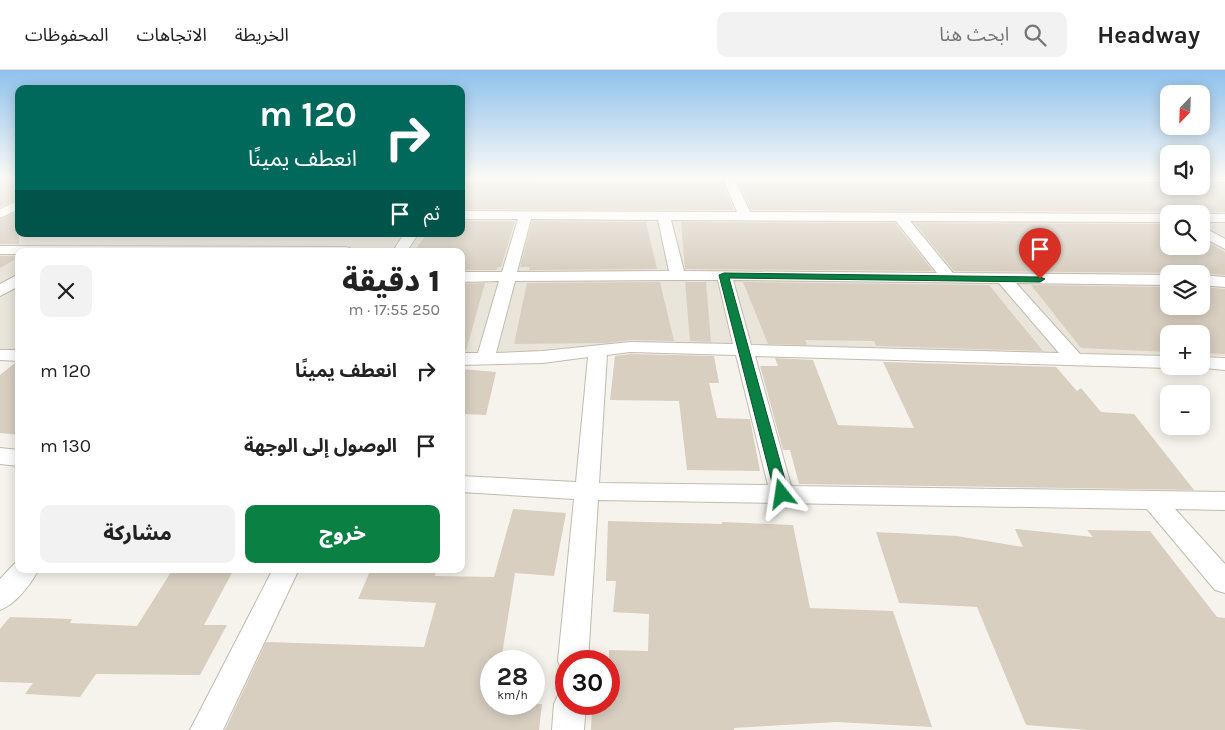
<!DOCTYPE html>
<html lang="ar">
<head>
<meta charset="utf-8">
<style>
  body { margin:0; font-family:Karla,"Noto Sans Arabic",sans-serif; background:#f2f2f2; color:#222; direction:rtl; height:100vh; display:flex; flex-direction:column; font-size:19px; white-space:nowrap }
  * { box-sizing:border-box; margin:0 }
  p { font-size:16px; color:#767676 }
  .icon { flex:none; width:28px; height:28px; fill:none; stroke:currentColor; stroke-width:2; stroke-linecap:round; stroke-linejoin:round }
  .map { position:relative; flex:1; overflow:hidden; direction:ltr }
  .panel { position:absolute; left:15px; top:178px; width:450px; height:325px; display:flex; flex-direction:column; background:#fff; border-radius:10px; box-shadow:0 2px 12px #0003; direction:rtl }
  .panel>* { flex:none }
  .hud { position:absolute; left:15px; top:15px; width:450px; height:152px; border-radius:10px; box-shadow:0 2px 12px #0003; direction:rtl; background:#00695c; color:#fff; overflow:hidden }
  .needle { width:32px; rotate:203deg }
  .controls { position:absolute; left:1160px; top:15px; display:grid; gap:10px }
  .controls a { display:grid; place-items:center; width:50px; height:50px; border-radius:10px; background:#fff; box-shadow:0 2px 12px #0003; font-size:25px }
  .speed { position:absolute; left:480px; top:580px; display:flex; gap:10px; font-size:25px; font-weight:700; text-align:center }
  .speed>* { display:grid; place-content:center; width:65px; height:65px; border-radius:50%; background:#fff; box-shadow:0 2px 12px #0003; line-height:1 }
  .speed small { font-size:12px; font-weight:400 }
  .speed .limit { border:8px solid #d22; background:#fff; color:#111 }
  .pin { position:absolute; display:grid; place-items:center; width:42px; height:42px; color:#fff; margin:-51px -21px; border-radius:50% 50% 50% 0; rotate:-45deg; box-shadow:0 0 5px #0007 }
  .pin .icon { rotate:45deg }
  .me { position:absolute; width:55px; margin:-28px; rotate:345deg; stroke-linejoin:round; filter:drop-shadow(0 0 4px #0008) }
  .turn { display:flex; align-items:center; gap:18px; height:105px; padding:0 25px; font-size:22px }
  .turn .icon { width:65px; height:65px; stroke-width:2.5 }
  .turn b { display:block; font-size:35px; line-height:42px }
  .then { display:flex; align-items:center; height:48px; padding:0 25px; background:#0003; gap:10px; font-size:19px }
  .round { display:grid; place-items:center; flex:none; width:52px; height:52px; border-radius:10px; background:#f2f2f2 }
  .summary { display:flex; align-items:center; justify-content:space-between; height:85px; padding:0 25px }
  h1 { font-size:30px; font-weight:800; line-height:38px }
  .button { display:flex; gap:10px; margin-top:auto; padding:10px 25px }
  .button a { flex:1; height:58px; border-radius:10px; background:#0b8043; color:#fff; font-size:20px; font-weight:800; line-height:58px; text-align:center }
  .button a+a { background:#f2f2f2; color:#222 }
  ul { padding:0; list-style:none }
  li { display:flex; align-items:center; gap:15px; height:75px; padding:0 25px }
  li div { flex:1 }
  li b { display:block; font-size:19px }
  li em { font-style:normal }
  header { display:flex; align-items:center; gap:30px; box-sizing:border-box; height:70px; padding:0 25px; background:#fff; border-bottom:1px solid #e0e0e0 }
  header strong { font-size:24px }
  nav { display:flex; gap:28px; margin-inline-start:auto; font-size:18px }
  .search { width:350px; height:45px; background:#f2f2f2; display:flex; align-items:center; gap:12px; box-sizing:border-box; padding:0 18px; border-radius:10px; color:#767676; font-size:19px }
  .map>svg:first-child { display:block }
</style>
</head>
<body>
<header>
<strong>Headway</strong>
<div class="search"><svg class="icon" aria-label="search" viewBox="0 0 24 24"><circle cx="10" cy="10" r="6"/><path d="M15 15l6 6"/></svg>ابحث هنا</div>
<nav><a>الخريطة</a><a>الاتجاهات</a><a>المحفوظات</a></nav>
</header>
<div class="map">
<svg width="1225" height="660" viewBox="0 0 1225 660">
  <rect width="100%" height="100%" fill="#f6f3ec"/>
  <path fill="#eae5da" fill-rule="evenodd" d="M461 108H1169V116H1201V108H1225V286H1201V264H1169V285L629 276 461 288V181H19V284H0V145L19 135V164H461ZM1169 144H1201V176H1169ZM1169 204H1201V236H1169Z"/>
  <g fill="#d8cfc1">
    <path d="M0 108H19V128L0 137Z"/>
    <path d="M461 110 722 111 734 140 461 139Z"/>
    <path d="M738 111 1169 114V116L1225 114V142L751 140Z"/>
    <path d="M19 141V174H0V150Z"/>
    <path d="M461 151H515L501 197H498L497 200H461V181H414L427 164H461Z"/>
    <path d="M532 151 646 152 657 199 529 200 530 197H520Z"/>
    <path d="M681 152 895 153 933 201 685 199Z"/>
    <path d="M914 153 1169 154V176H1201V168L1225 182V205L1201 203 954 201Z"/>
    <path d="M0 186H19V187L0 198Z"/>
    <path d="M660 212 674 271 630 270 607 273 514 274 527 213Z"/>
    <path d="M685 212H706L711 272 690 271Z"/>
    <path d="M743 212 989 215 1043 281 876 276 874 271 805 270 807 275 768 274Z"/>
    <path d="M485 213 466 281 461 280V214Z"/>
    <path d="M1031 215 1169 217V236H1201V217L1225 219V284L1201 283V264H1169V282L1081 278Z"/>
    <path d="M630 284 714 286 719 313H709L717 348 750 349 760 401 687 400 679 331 610 330 615 286Z"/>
    <path d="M775 288 813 290 838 355 914 358 883 292 1056 297 1077 321 1081 318 1101 342 1134 344 1194 420 799 414 790 380H783L760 296H778Z"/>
    <path d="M15 293H19V365L0 363V305Z"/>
    <path d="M461 299 496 302 486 345 461 344Z"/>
    <path d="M513 439 566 443 554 506 515 503 501 591H491V634H542L539 660H225L266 572 424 577 436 533 358 529 371 499H437L435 506 494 507Z"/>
    <path d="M608 451 722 454V452L793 455 810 538 893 541 932 657 836 652 734 658V660H591L592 634H609V580L648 581 649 544 613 542 616 511H606Z"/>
    <path d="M1015 459 1093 467 1087 460 1150 461 1217 547 1225 548V660H1088L1026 655 977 537 899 533 876 462 957 466 1023 477Z"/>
    <path d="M173 499H234L204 555H227L200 605 96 604 80 627 25 624 33 613 0 612V559L10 547 72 549 70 553 137 556Z"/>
  </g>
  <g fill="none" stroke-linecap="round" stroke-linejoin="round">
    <defs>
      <g id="street">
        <path d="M723 108H734L750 142 1169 144V152L910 151 953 203 1169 205V215L1016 213 1080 284 1169 286V296H1174L1169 298 755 286 791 416 1225 422V440L1175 439 1225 494V523L1215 520 1147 439 598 430 588 591H566V602L562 601 558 591 574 429 461 422V406L576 412 588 287 543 293 461 295V283H478L499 211 461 212V202H502L518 149H461V141L737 142ZM531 149 658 150 669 201 517 202ZM671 150 896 151 937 203 684 201ZM678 210H718L733 274 630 272 543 281 496 283 515 211ZM733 210 999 213 1059 283 751 275ZM630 282 736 285 768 415 599 413 607 285Z"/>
        <path d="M847 108H1169V112L853 111Z"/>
        <rect x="1201" y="108" width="24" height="4"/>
        <path d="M19 130V139L0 148V139Z"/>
        <rect x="1201" y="144" width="24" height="8"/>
        <path d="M1201 156 1225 169V179L1201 166Z"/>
        <path d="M404 164H418L407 181H393Z"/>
        <path d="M0 176 345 177 350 178 352 181H19V184H0Z"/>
        <path d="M19 204V216L0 226V214Z"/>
        <path d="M1201 205 1225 207V217L1201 215Z"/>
        <path d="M0 280H19V291L0 290Z"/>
        <path d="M1201 287 1225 288V300L1194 297 1201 296Z"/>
        <path d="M0 378 19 380V396L0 394Z"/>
        <path d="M17 491H19V499H39C31 514 16 534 0 540V509Z"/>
        <path d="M273 499H299L223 660H190Z"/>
        <path d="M566 620V634H586L584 660H552L554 634 559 623Z"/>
      </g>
    </defs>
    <use href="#street" stroke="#c2bbae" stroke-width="2"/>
    <use href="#street" fill="#fff" fill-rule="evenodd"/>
  </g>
  <linearGradient id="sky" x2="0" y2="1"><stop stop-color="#8fc1ec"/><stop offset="0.54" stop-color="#fbfaf6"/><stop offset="1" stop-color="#fbfaf6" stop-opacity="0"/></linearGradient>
  <rect width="1225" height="200" fill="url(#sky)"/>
  <path fill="#0b8043" stroke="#07532c" d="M724 203 1040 207 1045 209 1040 212 729 208 789 424 787 428H777L775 424 719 205Z"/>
</svg>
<div class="controls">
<a><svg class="needle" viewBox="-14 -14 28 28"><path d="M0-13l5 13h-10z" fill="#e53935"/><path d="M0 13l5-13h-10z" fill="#767676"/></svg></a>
<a><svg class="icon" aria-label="sound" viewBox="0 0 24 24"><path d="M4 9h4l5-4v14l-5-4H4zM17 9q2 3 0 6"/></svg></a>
<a><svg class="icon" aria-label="search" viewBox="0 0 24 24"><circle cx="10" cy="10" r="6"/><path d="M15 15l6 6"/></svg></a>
<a><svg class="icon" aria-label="layers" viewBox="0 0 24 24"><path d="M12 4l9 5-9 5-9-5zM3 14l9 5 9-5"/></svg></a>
<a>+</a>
<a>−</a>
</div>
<div class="speed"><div>28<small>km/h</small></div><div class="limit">30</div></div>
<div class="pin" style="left:1040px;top:209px;background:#d93025"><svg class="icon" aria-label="arrive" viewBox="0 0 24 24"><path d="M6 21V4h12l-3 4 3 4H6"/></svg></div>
<svg class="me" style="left:782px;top:424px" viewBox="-20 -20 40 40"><path d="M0-17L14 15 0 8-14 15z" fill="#0b8043" stroke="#fff" stroke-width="4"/></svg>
<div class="hud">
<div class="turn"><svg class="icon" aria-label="right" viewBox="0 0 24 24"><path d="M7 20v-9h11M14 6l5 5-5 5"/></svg><div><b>120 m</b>انعطف يمينًا</div></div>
<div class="then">ثم<svg class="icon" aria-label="arrive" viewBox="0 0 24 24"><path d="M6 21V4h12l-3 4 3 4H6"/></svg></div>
</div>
<section class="panel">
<div class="summary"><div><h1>1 دقيقة</h1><p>250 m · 17:55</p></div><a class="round"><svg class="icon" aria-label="close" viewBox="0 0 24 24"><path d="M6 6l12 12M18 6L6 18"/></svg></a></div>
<ul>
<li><svg class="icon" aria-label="right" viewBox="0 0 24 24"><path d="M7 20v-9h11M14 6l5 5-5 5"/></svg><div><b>انعطف يمينًا</b></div><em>120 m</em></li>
<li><svg class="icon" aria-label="arrive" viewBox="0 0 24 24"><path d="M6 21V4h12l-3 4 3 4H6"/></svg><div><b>الوصول إلى الوجهة</b></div><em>130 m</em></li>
</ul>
<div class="button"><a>خروج</a><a>مشاركة</a></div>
</section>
</div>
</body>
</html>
